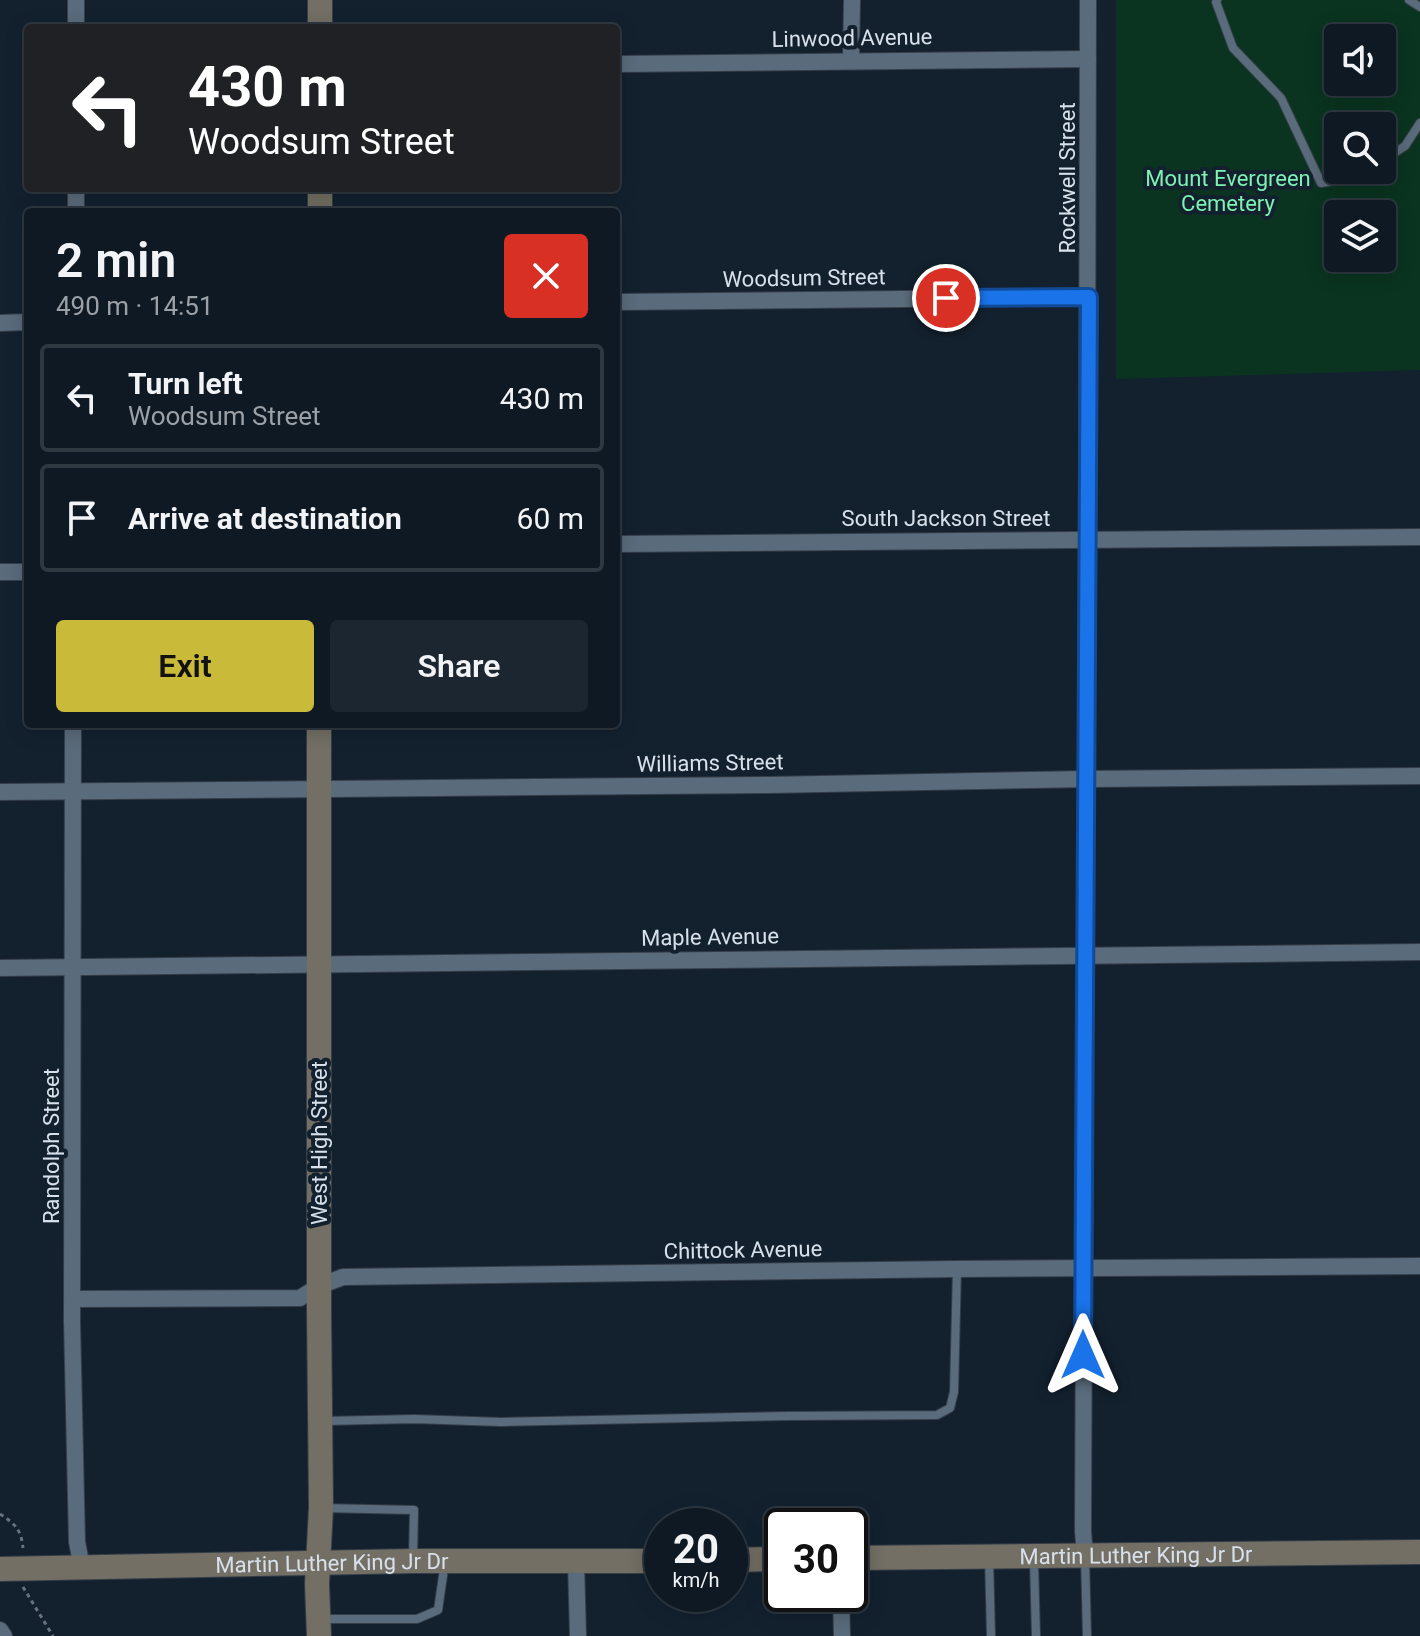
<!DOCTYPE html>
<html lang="en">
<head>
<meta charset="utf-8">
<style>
  body { margin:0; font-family:Roboto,sans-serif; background:#1c2630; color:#f1f3f6; height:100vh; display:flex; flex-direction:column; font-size:30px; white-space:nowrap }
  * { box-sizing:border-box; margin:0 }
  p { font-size:26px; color:#9ba0a6 }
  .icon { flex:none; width:44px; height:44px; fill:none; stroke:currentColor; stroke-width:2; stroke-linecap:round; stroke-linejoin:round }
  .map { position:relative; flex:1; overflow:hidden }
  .panel { position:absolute; left:24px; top:208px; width:596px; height:520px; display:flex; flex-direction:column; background:#0e1923; border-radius:8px; box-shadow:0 4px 20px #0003,0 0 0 2px #2e3841 }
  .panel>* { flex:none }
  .top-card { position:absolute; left:24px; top:24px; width:596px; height:168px; border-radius:8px; box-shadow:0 4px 20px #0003,0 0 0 2px #2e3841; background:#202124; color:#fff; overflow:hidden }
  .controls { position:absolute; left:1324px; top:24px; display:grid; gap:16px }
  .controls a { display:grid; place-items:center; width:72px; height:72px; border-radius:8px; background:#0e1923; box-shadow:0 4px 20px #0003,0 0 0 2px #2e3841; font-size:40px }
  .speed { position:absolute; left:644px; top:1508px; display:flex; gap:16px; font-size:40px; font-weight:700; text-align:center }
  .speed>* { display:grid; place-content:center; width:104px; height:104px; border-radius:50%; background:#0e1923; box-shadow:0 4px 20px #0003,0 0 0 2px #2e3841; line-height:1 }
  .speed small { font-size:20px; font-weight:400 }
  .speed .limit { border:4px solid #111; border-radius:12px; background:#fff; color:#111 }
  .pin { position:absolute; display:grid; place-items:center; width:68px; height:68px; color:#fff; margin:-34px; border:4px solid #fff; border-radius:50%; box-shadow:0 2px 8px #0007 }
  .me { position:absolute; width:88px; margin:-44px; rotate:0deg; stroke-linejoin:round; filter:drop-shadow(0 0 6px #0008) }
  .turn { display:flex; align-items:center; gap:28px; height:168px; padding:0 32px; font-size:36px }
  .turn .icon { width:104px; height:104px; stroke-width:2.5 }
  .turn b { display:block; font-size:56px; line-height:68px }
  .round { display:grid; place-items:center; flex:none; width:84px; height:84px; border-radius:8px; background:#1c2630 }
  .head { display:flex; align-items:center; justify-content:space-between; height:136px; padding:0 32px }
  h1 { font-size:48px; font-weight:600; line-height:60px }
  .action { display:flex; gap:16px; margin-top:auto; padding:16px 32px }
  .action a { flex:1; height:92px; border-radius:8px; background:#caba3a; color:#111; font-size:32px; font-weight:600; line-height:92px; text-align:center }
  .action a+a { background:#1c2630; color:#f1f3f6 }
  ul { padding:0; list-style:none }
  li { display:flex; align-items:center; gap:24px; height:108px; margin:0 16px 12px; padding:0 16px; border:4px solid #2e3841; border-radius:8px }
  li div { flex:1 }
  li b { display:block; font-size:30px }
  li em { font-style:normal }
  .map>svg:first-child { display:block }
</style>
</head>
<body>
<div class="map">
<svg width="1420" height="1636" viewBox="0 0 1420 1636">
  <rect width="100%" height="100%" fill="#13212f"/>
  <path fill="#0a3420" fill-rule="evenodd" d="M1116 0H1420V370L1116 379ZM1338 38H1382V82H1338ZM1338 126H1382V170H1338ZM1338 214H1382V258H1338Z"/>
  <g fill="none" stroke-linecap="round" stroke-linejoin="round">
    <defs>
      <g id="lane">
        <path d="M1217 0 1216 2 1233 48 1281 98 1321 183 1356 177 1367 170"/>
        <path d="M1409 0 1420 7"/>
        <path d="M1382 161 1405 146 1420 123"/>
        <path d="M324 1421 414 1419 501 1422 788 1416 937 1415 950 1408 954 1392 957 1269"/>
        <path d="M322 1508 414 1510 413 1557"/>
        <path d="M1085 1557 1087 1636"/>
        <path d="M989 1558 991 1636"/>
        <path d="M1034 1561 1036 1636"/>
        <path d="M322 1619H417L438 1610 445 1562"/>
      </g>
      <g id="street">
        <path d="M76 0V28"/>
        <path d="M851 60 852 0"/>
        <path d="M616 64 1088 59"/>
        <path d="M76 188V212"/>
        <path d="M616 302 1089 297"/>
        <path d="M0 323 28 322"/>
        <path d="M616 544 1420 537"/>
        <path d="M0 572H28"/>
        <path d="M73 724 72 1321 77 1542 82 1568"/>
        <path d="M0 792 768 785 1087 779 1420 776"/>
        <path d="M0 968 1420 952"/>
        <path d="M72 1299 300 1298 319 1286 343 1277 957 1269 1420 1266"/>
        <path d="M1085 1556 1083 1531C1084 1021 1089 510 1088 0"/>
        <path d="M576 1562 578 1636"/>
        <path d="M841 1594 842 1636"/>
        <path d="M0 1630 4 1636"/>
      </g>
      <g id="secondary">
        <path d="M320 28V0"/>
        <path d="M320 212V188"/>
        <path id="s1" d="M850 1558 1420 1552"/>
        <path d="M730 1560 782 1559"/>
        <path id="s2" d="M0 1569 413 1561H662"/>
        <path d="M319 1636 317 1584 321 1508 319 1311V724"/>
      </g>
    </defs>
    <use href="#lane" stroke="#353e49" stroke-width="10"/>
    <use href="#street" stroke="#353e49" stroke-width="18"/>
    <use href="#secondary" stroke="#353e49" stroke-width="26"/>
    <g stroke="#67727f" stroke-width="3" stroke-dasharray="4 4" stroke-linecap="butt">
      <path d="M0 1514C15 1524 21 1529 23 1548"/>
      <path d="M23 1587 53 1636"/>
    </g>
    <use href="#lane" stroke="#5a6b7b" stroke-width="8"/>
    <use href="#street" stroke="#5a6b7b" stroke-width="16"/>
    <use href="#secondary" stroke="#736f64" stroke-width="24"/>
  </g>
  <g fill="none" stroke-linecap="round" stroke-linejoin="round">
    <defs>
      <path id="route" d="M946 298 1089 297 1083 1355"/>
    </defs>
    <use href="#route" stroke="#114b97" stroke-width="20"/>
    <use href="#route" stroke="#1a73e8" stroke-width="14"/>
  </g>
  <g text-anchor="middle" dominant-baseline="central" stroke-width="8" stroke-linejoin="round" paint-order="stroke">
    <g font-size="22" fill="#d8e1eb" stroke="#13212f">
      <text transform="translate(852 38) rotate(-1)">Linwood Avenue</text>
      <text transform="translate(1067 178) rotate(-90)">Rockwell Street</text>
      <text transform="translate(804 278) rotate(-1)">Woodsum Street</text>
      <text x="946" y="518">South Jackson Street</text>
      <text transform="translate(710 763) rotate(-1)">Williams Street</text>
      <text transform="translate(710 937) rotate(-1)">Maple Avenue</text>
      <text transform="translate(319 1143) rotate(-90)">West High Street</text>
      <text transform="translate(51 1146) rotate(-90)">Randolph Street</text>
      <text transform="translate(743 1250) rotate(-1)">Chittock Avenue</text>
      <text stroke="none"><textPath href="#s1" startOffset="286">Martin Luther King Jr Dr</textPath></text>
      <text stroke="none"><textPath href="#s2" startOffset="332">Martin Luther King Jr Dr</textPath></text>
    </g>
    <g font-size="22" fill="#7df2b1" stroke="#13212f">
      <text x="1228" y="178">Mount Evergreen<tspan x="1228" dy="25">Cemetery</tspan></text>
    </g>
  </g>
</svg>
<div class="controls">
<a><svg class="icon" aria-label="sound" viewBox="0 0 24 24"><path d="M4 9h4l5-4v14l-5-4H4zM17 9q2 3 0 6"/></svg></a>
<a><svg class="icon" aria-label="search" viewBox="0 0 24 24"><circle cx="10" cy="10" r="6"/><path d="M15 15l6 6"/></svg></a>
<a><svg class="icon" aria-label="layers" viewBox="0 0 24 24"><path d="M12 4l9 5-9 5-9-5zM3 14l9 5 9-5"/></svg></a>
</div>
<div class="speed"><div>20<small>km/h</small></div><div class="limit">30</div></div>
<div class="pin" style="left:946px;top:298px;background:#d93025"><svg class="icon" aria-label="arrive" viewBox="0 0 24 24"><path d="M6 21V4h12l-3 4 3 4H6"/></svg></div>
<svg class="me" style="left:1083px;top:1355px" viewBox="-20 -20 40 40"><path d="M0-17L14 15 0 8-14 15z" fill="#1a73e8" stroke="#fff" stroke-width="4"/></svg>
<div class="top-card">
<div class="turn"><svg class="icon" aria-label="left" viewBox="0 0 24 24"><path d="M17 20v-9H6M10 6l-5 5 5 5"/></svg><div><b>430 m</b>Woodsum Street</div></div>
</div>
<section class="panel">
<div class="head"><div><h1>2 min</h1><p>490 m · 14:51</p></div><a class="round" style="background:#d93025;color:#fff"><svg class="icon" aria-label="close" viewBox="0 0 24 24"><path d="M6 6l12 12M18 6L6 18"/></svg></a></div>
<ul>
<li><svg class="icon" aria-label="left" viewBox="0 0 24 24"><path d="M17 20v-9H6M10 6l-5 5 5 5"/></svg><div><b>Turn left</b><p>Woodsum Street</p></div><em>430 m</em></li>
<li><svg class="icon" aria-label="arrive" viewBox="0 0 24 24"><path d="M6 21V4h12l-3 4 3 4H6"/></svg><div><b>Arrive at destination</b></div><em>60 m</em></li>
</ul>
<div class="action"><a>Exit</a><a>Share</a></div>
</section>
</div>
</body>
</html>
